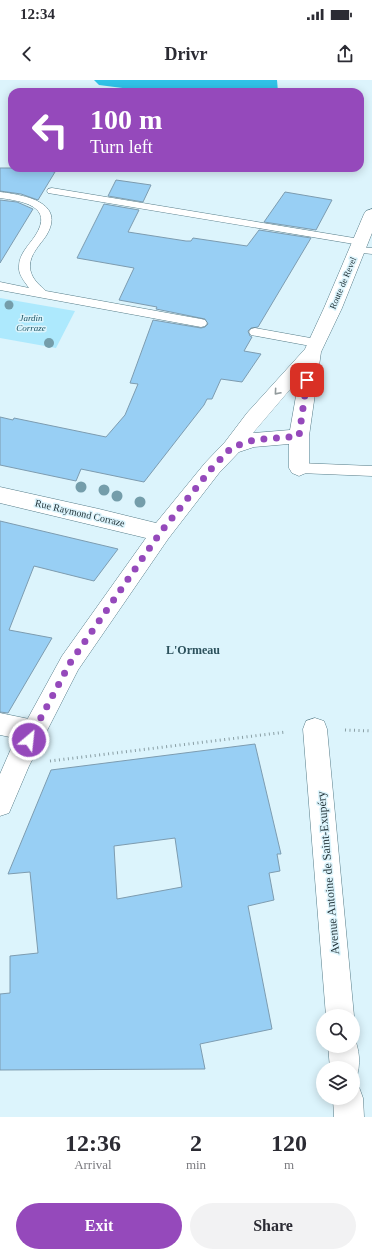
<!DOCTYPE html>
<html lang="en">
<head>
<meta charset="utf-8">
<style>
  body { margin:0; font-family:Georgia,serif; background:#f2f2f3; color:#2b2b33; height:100vh; display:flex; flex-direction:column; font-size:15px; white-space:nowrap }
  * { box-sizing:border-box; margin:0 }
  p { font-size:13px; color:#7c7c81 }
  .icon { flex:none; width:22px; height:22px; fill:none; stroke:currentColor; stroke-width:2; stroke-linecap:round; stroke-linejoin:round }
  .map { position:relative; height:1037px; overflow:hidden }
  .panel { display:flex; flex-direction:column; background:#fff; flex:1 }
  .panel>* { flex:none }
  .hud { position:absolute; left:8px; top:8px; width:356px; height:84px; border-radius:12px; box-shadow:0 2px 10px #0003; background:#9549bb; color:#fff; overflow:hidden }
  .buttons { position:absolute; left:316px; top:929px; display:grid; gap:8px }
  .buttons a { display:grid; place-items:center; width:44px; height:44px; border-radius:50%; background:#fff; box-shadow:0 2px 10px #0003; font-size:20px }
  .pin { position:absolute; display:grid; place-items:center; width:34px; height:34px; color:#fff; margin:-17px; border-radius:8px; box-shadow:0 2px 6px #0006 }
  .me { position:absolute; width:44px; margin:-22px; rotate:28deg; stroke-linejoin:round; filter:drop-shadow(0 0 3px #0008) }
  .turn { display:flex; align-items:center; gap:14px; height:84px; padding:0 16px; font-size:18px }
  .turn .icon { width:52px; height:52px; stroke-width:2.5 }
  .turn b { display:block; font-size:28px; line-height:34px }
  .eta { display:flex; justify-content:space-evenly; align-items:center; height:68px; text-align:center }
  .eta b { font-size:24px; font-weight:700; line-height:28px }
  .primary-button { display:flex; gap:8px; margin-top:auto; padding:8px 16px }
  .primary-button a { flex:1; height:46px; border-radius:24px; background:#9549bb; color:#fff; font-size:16px; font-weight:700; line-height:46px; text-align:center }
  .primary-button a+a { background:#f2f2f3; color:#2b2b33 }
  .status { display:flex; justify-content:space-between; align-items:center; height:28px; padding:0 20px; background:#fff; direction:ltr }
  .status svg { height:11px; fill:currentColor }
  header { display:flex; justify-content:space-between; align-items:center; height:52px; padding:0 16px; background:#fff; font-size:18px; font-weight:700 }
  .map>svg:first-child { display:block }
</style>
</head>
<body>
<div class="status"><b>12:34</b><svg viewBox="0 0 49 12"><path d="M0 12V9h3v3zM5 12V6h3v6zM10 12V3h3v9zM15 12V0h3v12zM26 1h20v11H26zM47 4h2v5h-2z"/></svg></div>
<header><svg class="icon" aria-label="back" viewBox="0 0 24 24"><path d="M15 5l-7 7 7 7"/></svg>Drivr<svg class="icon" aria-label="share" viewBox="0 0 24 24"><path d="M12 15V3M7 8l5-5 5 5M5 13v7h14v-7"/></svg></header>
<div class="map">
<svg width="372" height="1037" viewBox="0 0 372 1037">
  <rect width="100%" height="100%" fill="#dcf4fc"/>
  <path fill="#ade9fd" d="M0 218 75 231 56 268 0 258Z"/>
  <path fill="#30c3e8" d="M94 0H277L278 12H154L99 5Z"/>
  <g fill="#98cff4" stroke="#7d9cb0" fill-rule="evenodd">
    <path d="M0 88H31L55 92 38 120 21 114 0 111Z"/>
    <path d="M116 100 151 105 143 122 108 116Z"/>
    <path d="M285 112 332 120 316 150 264 142Z"/>
    <path d="M0 120 17 122 33 129 0 183Z"/>
    <path d="M104 124 139 130 128 152 186 161H191L193 158 247 166 259 150 311 158 258 247 251 248 248 251 250 256 252 257 244 271 261 274 242 302 221 299 212 319H207L204 325 144 402 81 389 76 401 0 385V337L13 340 14 338 106 357 125 335 138 304 130 303 153 240 201 248 205 247 208 244 205 239 156 229 157 227 119 220 134 188 77 178Z"/>
    <path d="M0 441 118 469 94 501 34 486 9 550 52 558 8 633 0 632Z"/>
    <path d="M255 664 281 774H277L280 791 269 793 274 820 248 826 272 949 200 964 205 989 0 990V914L10 913V876L38 873 30 792 8 794 51 690ZM175 758 182 807 117 819 114 766Z"/>
  </g>
  <g fill="none" stroke-linecap="round" stroke-linejoin="round">
    <defs>
      <g id="lane">
        <path d="M52 108 360 159 364 160 366 162 364 164 360 165 48 113 47 111 48 109Z"/>
        <path d="M0 112C24 115 67 122 46 156 40 165 30 174 30 186 30 197 38 204 46 211L201 239 205 240 207 243 205 246 201 247 0 210V202L29 208C24 201 18 194 19 186 19 174 29 165 35 156 55 126 22 121 0 118Z"/>
        <path d="M357 167 372 168V174L353 172 351 170 353 168Z"/>
        <path d="M255 248 316 259 320 260 322 263 320 266 316 267 251 255 249 252 251 249Z"/>
        <path d="M299 383 372 386V396L299 393 294 392 292 388 294 384Z"/>
      </g>
      <path id="street" d="M0 633 34 640 43 643 46 651 43 659 34 662 0 655Z"/>
      <g id="secondary">
        <path d="M372 129V153L342 228 321 272 309 356V388L306 393 299 396 292 393 289 388V364L254 367 239 372 219 393 168 459 78 590 29 686 9 733 0 736V694L10 671 62 576 146 458 0 423V407L99 429 156 443 205 383 225 362 247 333 305 269 324 228 364 134 366 131ZM299 299 290 350 253 353Z"/>
        <path d="M315 638 324 641 327 649 354 936 353 939V936H326L303 649 306 641Z"/>
        <path d="M353 955C360 969 361 985 356 999L353 1000V988H330L328 966H353Z"/>
        <path d="M353 1005 359 1007 363 1018 364 1037H334L333 1018H353Z"/>
      </g>
    </defs>
    <use href="#lane" stroke="#577d89" stroke-width="1"/>
    <use href="#street" stroke="#577d89" stroke-width="1"/>
    <use href="#secondary" stroke="#577d89" stroke-width="1"/>
    <g stroke="#899ea4" stroke-width="3" stroke-dasharray="1 3.5" stroke-linecap="butt">
      <path d="M345 650 372 651"/>
      <path d="M50 681 286 652"/>
    </g>
    <use href="#lane" fill="#fff" fill-rule="evenodd"/>
    <use href="#street" fill="#fff" fill-rule="evenodd"/>
    <use href="#secondary" fill="#fff" fill-rule="evenodd"/>
  </g>
  <g fill="#749daa">
    <circle cx="9" cy="225" r="4.5"/>
    <circle cx="49" cy="263" r="5"/>
    <circle cx="81" cy="407" r="5.5"/>
    <circle cx="104" cy="410" r="5.5"/>
    <circle cx="117" cy="416" r="5.5"/>
    <circle cx="140" cy="422" r="5.5"/>
  </g>
  <defs><path id="oneway-chevron" d="M-2-3.5L2.5 0L-2 3.5" fill="none" stroke-width="1.6" stroke-linecap="round" stroke-linejoin="round"/></defs>
  <use stroke="#929a9c" href="#oneway-chevron" transform="translate(277 312) rotate(131)"/>
  <g fill="none" stroke-linecap="round" stroke-linejoin="round">
    <path stroke="#9549bb" stroke-width="7" stroke-dasharray="0 12.6" d="M29 660 70 583 160 453 212 388 232 367 254 360 299 356 307 300"/>
  </g>
  <g text-anchor="middle" dominant-baseline="central" stroke-width="3" stroke-linejoin="round" paint-order="stroke">
    <g font-size="9" fill="#24353a" stroke="#dcf4fc">
      <text transform="translate(343 203) rotate(-67)">Route de Revel</text>
    </g>
    <g font-size="9" font-style="italic" fill="#1e5666" stroke="#dcf4fc">
      <text x="31" y="238">Jardin<tspan x="31" dy="10">Corraze</tspan></text>
    </g>
    <g font-size="10" fill="#24353a" stroke="#dcf4fc">
      <text transform="translate(80 433) rotate(13)">Rue Raymond Corraze</text>
    </g>
    <g font-size="12" font-weight="bold" fill="#2c515c" stroke="#dcf4fc">
      <text x="193" y="570">L'Ormeau</text>
    </g>
    <g font-size="12" fill="#24353a" stroke="#dcf4fc">
      <text transform="translate(328 793) rotate(-95)">Avenue Antoine de Saint-Exupéry</text>
    </g>
  </g>
</svg>
<div class="buttons">
<a><svg class="icon" aria-label="search" viewBox="0 0 24 24"><circle cx="10" cy="10" r="6"/><path d="M15 15l6 6"/></svg></a>
<a><svg class="icon" aria-label="layers" viewBox="0 0 24 24"><path d="M12 4l9 5-9 5-9-5zM3 14l9 5 9-5"/></svg></a>
</div>
<div class="pin" style="left:307px;top:300px;background:#d93025"><svg class="icon" aria-label="arrive" viewBox="0 0 24 24"><path d="M6 21V4h12l-3 4 3 4H6"/></svg></div>
<svg class="me" style="left:29px;top:660px" viewBox="-20 -20 40 40"><circle r="17" fill="#9549bb" stroke="#fff" stroke-width="3"/><path d="M0-11L8 9 0 5-8 9z" fill="#fff"/></svg>
<div class="hud">
<div class="turn"><svg class="icon" aria-label="left" viewBox="0 0 24 24"><path d="M17 20v-9H6M10 6l-5 5 5 5"/></svg><div><b>100 m</b>Turn left</div></div>
</div>
</div>
<section class="panel">
<div class="eta">
<div><b>12:36</b><p>Arrival</p></div>
<div><b>2</b><p>min</p></div>
<div><b>120</b><p>m</p></div>
</div>
<div class="primary-button"><a>Exit</a><a>Share</a></div>
</section>
</body>
</html>
